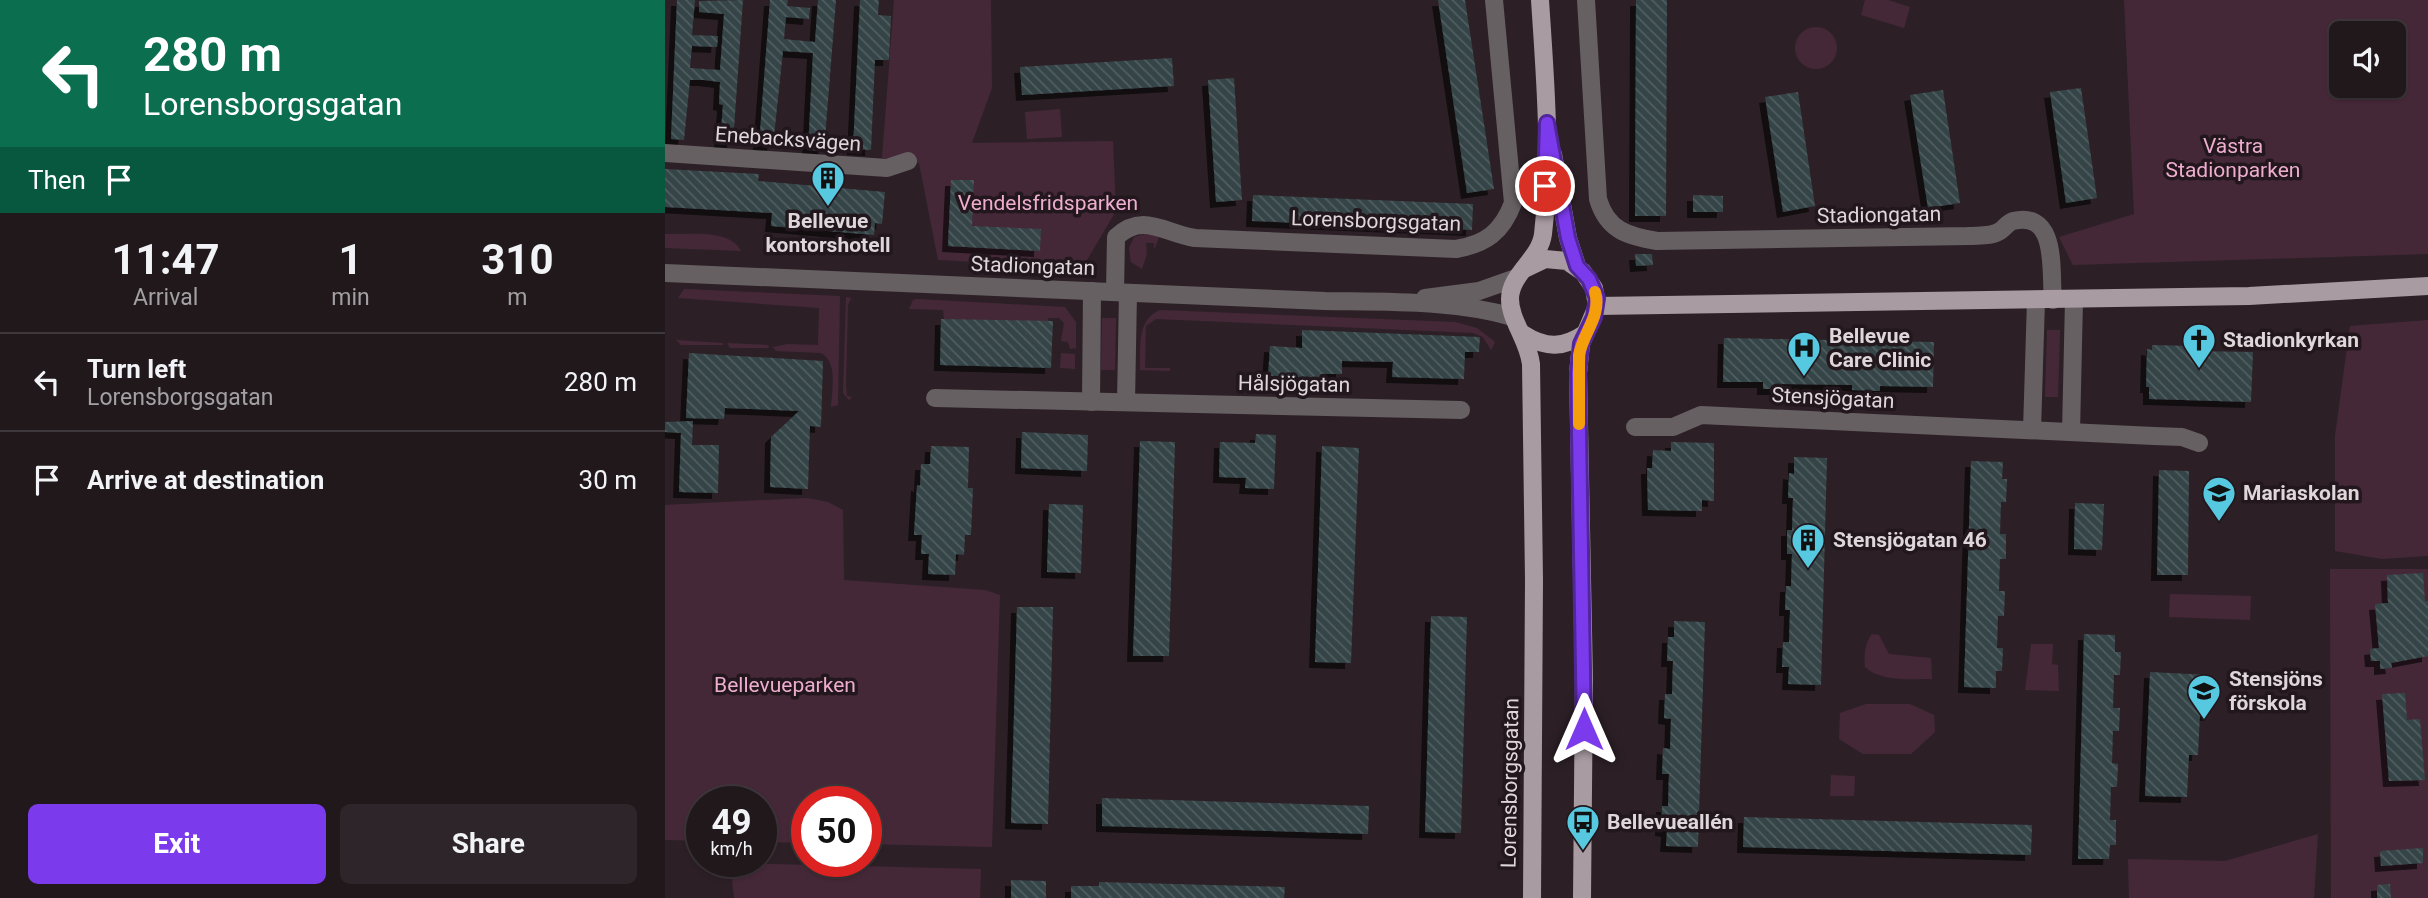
<!DOCTYPE html>
<html lang="en">
<head>
<meta charset="utf-8">
<style>
  body { margin:0; font-family:Roboto,sans-serif; background:#2d2529; color:#f1f3f6; height:100vh; display:flex; flex-direction:column; font-size:26px; white-space:nowrap }
  * { box-sizing:border-box; margin:0 }
  p { font-size:23px; color:#a2a0a3 }
  .icon { flex:none; width:38px; height:38px; fill:none; stroke:currentColor; stroke-width:2; stroke-linecap:round; stroke-linejoin:round }
  .map { position:relative; flex:1; overflow:hidden }
  .details { display:flex; flex-direction:column; background:#21181c; width:665px }
  .details>* { flex:none }
  .top-card { background:#0b6e4f; color:#fff; overflow:hidden }
  .buttons { position:absolute; left:1664px; top:21px; display:grid; gap:14px }
  .buttons a { display:grid; place-items:center; width:77px; height:77px; border-radius:10px; background:#21181c; box-shadow:0 2px 5px #0004,0 0 0 2px #3e373b; font-size:35px }
  .speed { position:absolute; left:21px; top:786px; display:flex; gap:14px; font-size:35px; font-weight:700; text-align:center }
  .speed>* { display:grid; place-content:center; width:91px; height:91px; border-radius:50%; background:#21181c; box-shadow:0 2px 5px #0004,0 0 0 2px #3e373b; line-height:1 }
  .speed small { font-size:18px; font-weight:400 }
  .speed .limit { border:10px solid #d22; background:#fff; color:#111 }
  .pin { position:absolute; display:grid; place-items:center; width:60px; height:60px; color:#fff; margin:-30px; border:4px solid #fff; border-radius:50%; box-shadow:0 2px 7px #0007 }
  .me { position:absolute; width:77px; margin:-38px; rotate:0deg; stroke-linejoin:round; filter:drop-shadow(0 0 5px #0008) }
  .turn { display:flex; align-items:center; gap:24px; height:147px; padding:0 28px; font-size:32px }
  .turn .icon { width:91px; height:91px; stroke-width:2.5 }
  .turn b { display:block; font-size:49px; line-height:60px }
  .then { display:flex; align-items:center; height:66px; padding:0 28px; background:#0003; gap:14px; font-size:26px }
  .eta { display:flex; justify-content:space-evenly; align-items:center; height:119px; text-align:center }
  .eta b { font-size:42px; font-weight:700; line-height:49px }
  .primary-button { display:flex; gap:14px; margin-top:auto; padding:14px 28px }
  .primary-button a { flex:1; height:80px; border-radius:10px; background:#7c3aed; color:#fff; font-size:28px; font-weight:700; line-height:80px; text-align:center }
  .primary-button a+a { background:#2d2529; color:#f1f3f6 }
  ul { padding:0; list-style:none }
  li { display:flex; align-items:center; gap:21px; height:98px; padding:0 28px; border-top:2px solid #3e373b }
  li div { flex:1 }
  li b { display:block; font-size:26px }
  li em { font-style:normal }
  main { display:flex; flex:1; min-height:0 }
  .map>svg:first-child { display:block }
</style>
</head>
<body>
<main>
<section class="details">
<div class="top-card">
<div class="turn"><svg class="icon" aria-label="left" viewBox="0 0 24 24"><path d="M17 20v-9H6M10 6l-5 5 5 5"/></svg><div><b>280 m</b>Lorensborgsgatan</div></div>
<div class="then">Then<svg class="icon" aria-label="arrive" viewBox="0 0 24 24"><path d="M6 21V4h12l-3 4 3 4H6"/></svg></div>
</div>
<div class="eta">
<div><b>11:47</b><p>Arrival</p></div>
<div><b>1</b><p>min</p></div>
<div><b>310</b><p>m</p></div>
</div>
<ul>
<li><svg class="icon" aria-label="left" viewBox="0 0 24 24"><path d="M17 20v-9H6M10 6l-5 5 5 5"/></svg><div><b>Turn left</b><p>Lorensborgsgatan</p></div><em>280 m</em></li>
<li><svg class="icon" aria-label="arrive" viewBox="0 0 24 24"><path d="M6 21V4h12l-3 4 3 4H6"/></svg><div><b>Arrive at destination</b></div><em>30 m</em></li>
</ul>
<div class="primary-button"><a>Exit</a><a>Share</a></div>
</section>
<div class="map">
<svg width="1763" height="898" viewBox="0 0 1763 898">
  <defs>
    <pattern id="building-back-hatch" width="6" height="6" patternUnits="userSpaceOnUse" patternTransform="scale(1.75)"><rect width="6" height="6" fill="#344447"/><path d="M-1 5l2 2M0 0l6 6M5-1l2 2" fill="none" stroke="#515e61"/></pattern>
    <filter id="shadow"><feDropShadow dx="-6" dy="6" stdDeviation="0" flood-color="#0009"/></filter>
  </defs>
  <rect width="100%" height="100%" fill="#2c2026"/>
  <g fill="#452838" fill-rule="evenodd">
    <path d="M229 0H326L327 88 307 143 448 141 451 211 422 260 407 267 273 260 254 163 217 158Z"/>
    <path d="M1200 0H1223L1245 7 1239 28 1196 15Z"/>
    <path d="M1459 0H1763V254L1408 265 1394 237 1469 214ZM1676 33H1729V86H1676Z"/>
    <circle cx="1151" cy="48" r="21"/>
    <path d="M395 109 397 137 362 139 360 112Z"/>
    <path d="M485 233 494 237 489 250V243H481L482 254 477 269 466 262 464 248 469 237Z"/>
    <path d="M0 234C22 235 65 228 76 251L0 248Z"/>
    <path d="M19 289 175 296 173 405 166 407C167 390 173 362 156 353L111 351 108 347 122 344 153 345 154 308 13 298Z"/>
    <path d="M181 297 186 298 183 305 181 385 182 396 187 397 184 400 178 393Z"/>
    <path d="M252 299 400 307 411 322V348L405 349 403 342 396 341 399 323 394 318H383V325L279 319 278 310 244 309 248 300Z"/>
    <path d="M495 310 790 322 812 328 830 342 826 350 818 337 808 333 491 319 481 326 480 368H505V371L475 370C476 348 471 320 495 310Z"/>
    <path d="M437 318H451L450 370H436Z"/>
    <path d="M1763 320V556L1717 559 1670 551V436L1685 326Z"/>
    <path d="M1382 330H1395L1393 397H1380Z"/>
    <path d="M11 340 58 343V345H16Z"/>
    <path d="M62 343 103 345 104 348H65Z"/>
    <path d="M396 353 410 354V369L395 368Z"/>
    <path d="M142 498 163 502 178 510 179 580 320 590 335 595 327 847 201 844V802H142V843L96 842V802H37V841L0 840V505Z"/>
    <path d="M1665 569H1763V898H1666Z"/>
    <path d="M1505 594 1586 596 1585 620 1504 617Z"/>
    <path d="M1207 634 1214 635 1224 654 1266 658 1267 679C1246 679 1216 682 1200 667 1199 656 1200 642 1207 634Z"/>
    <path d="M1366 644H1388L1387 664 1393 665 1394 691 1360 690Z"/>
    <path d="M1201 704H1245L1269 715 1270 732 1246 754H1198L1174 739 1175 713Z"/>
    <path d="M1166 775 1190 776 1189 796H1165Z"/>
    <path d="M1653 834 1649 898H1464L1463 859 1560 861Z"/>
    <path d="M65 863 316 869 315 898H69Z"/>
  </g>
  <g fill="url(#building-back-hatch)" filter="url(#shadow)">
    <path d="M12 0H30L27 35 53 36 52 47 27 46 25 68 55 70 59 14 34 12V1L78 0 68 143H55L58 105 54 104 55 82 39 80H25L19 140 6 139Z"/>
    <path d="M105 0H123L122 6 145 8 144 19 121 17 119 39 150 42 153 0H171L159 151 143 150 148 53 118 51 108 146 94 145Z"/>
    <path d="M195 0H214L213 15 226 16 224 60H210L206 150 188 149Z"/>
    <path d="M773 0H800L829 189 802 193Z"/>
    <path d="M971 0H1002L1001 216H970Z"/>
    <path d="M507 58 509 86 357 95 355 67Z"/>
    <path d="M569 78 577 200 551 202 543 80Z"/>
    <path d="M1416 88 1432 198 1401 203 1385 92Z"/>
    <path d="M1278 90 1295 203 1263 208 1245 95Z"/>
    <path d="M1133 92 1150 206 1118 212 1100 97Z"/>
    <path d="M0 169 94 174 93 181 220 192 217 224 210 223 209 235 106 226 107 213 0 207Z"/>
    <path d="M286 180H309L307 226 376 229 375 251 283 246Z"/>
    <path d="M588 195 808 204 807 230 587 221Z"/>
    <path d="M1028 195 1058 196V212H1028Z"/>
    <path d="M970 254H987L988 265 971 266Z"/>
    <path d="M276 319 388 321 386 368 275 365Z"/>
    <path d="M637 330 815 337 814 352H800L799 379 727 377 728 362 677 361V374H656V378L603 376 605 346 637 348Z"/>
    <path d="M1059 338 1269 342 1268 387 1215 386V391L1187 390V385L1117 384V389H1098V382H1058Z"/>
    <path d="M1487 345 1527 346V351L1588 352 1586 402 1484 399V387H1481L1482 349 1487 350Z"/>
    <path d="M24 353 158 361 156 427 145 426 143 489 105 487 106 437 134 411 60 408 59 419 21 418Z"/>
    <path d="M28 421 27 445H54L53 493 14 492 16 433 0 432V422Z"/>
    <path d="M357 432 423 435 422 471 356 468Z"/>
    <path d="M591 434 611 435 609 489 580 488 581 478 554 477 555 442 590 443Z"/>
    <path d="M475 441 510 442 504 656H468Z"/>
    <path d="M1006 442 1049 443V501L1037 500V511L983 510 982 468H987L988 450 1006 451Z"/>
    <path d="M266 446 304 447 303 488H308L306 535H300L299 555 291 554 290 575 263 574 264 554H256L257 535H249L252 485 255 486 256 464H265Z"/>
    <path d="M657 446 694 448 686 663 650 662Z"/>
    <path d="M1129 457 1162 458 1156 685 1123 684 1124 667H1117L1118 642H1124L1125 610H1120L1121 586H1126L1127 554H1122V530H1127L1128 498H1123L1124 473 1129 474Z"/>
    <path d="M1306 461 1338 462 1337 479H1342L1341 502H1336L1335 534H1341V559H1335L1334 591H1340L1339 616H1333L1332 648H1338L1337 671H1331V688L1299 687Z"/>
    <path d="M1494 470 1524 471 1523 575H1492Z"/>
    <path d="M1410 503 1439 504 1437 550 1409 549Z"/>
    <path d="M384 504 418 505 416 573 382 572Z"/>
    <path d="M1758 573 1760 601H1763V656L1726 663 1727 668 1715 669V661H1706L1705 649 1714 648 1710 604 1723 603 1722 575Z"/>
    <path d="M352 607H388L383 824 346 823Z"/>
    <path d="M766 616 802 617 796 833 760 832Z"/>
    <path d="M1009 621 1040 622 1033 847 1001 846 1002 831 996 830 997 806H1003L1004 774H997L998 748 1005 749 1006 719 999 718 1000 694H1007L1008 661H1002L1003 637H1009Z"/>
    <path d="M1419 634 1450 635V652H1456L1455 675H1449L1448 708H1455L1454 731H1448L1447 763 1453 764 1452 787H1446L1445 820H1451V845H1445L1444 859H1413Z"/>
    <path d="M1485 672 1545 675 1544 715 1535 714 1533 755H1524L1522 797 1480 796Z"/>
    <path d="M1740 693 1742 720 1755 719 1760 780 1724 781 1717 694Z"/>
    <path d="M437 798 704 806 703 834 437 826Z"/>
    <path d="M1079 817 1367 825 1366 855 1078 847Z"/>
    <path d="M1758 848V863L1716 866 1715 851Z"/>
    <path d="M346 880 381 881V898H346Z"/>
    <path d="M434 882 620 887 619 898H406V886H434Z"/>
    <path d="M1725 884 1726 898H1712V885Z"/>
  </g>
  <g fill="none" stroke-linecap="round" stroke-linejoin="round">
    <g stroke="#666063" stroke-width="18">
      <path d="M921 0 933 199C942 230 962 236 992 241L1303 236C1314 235 1326 237 1335 231 1340 228 1342 223 1348 221 1394 210 1385 273 1388 300"/>
      <path d="M0 153 222 168 243 161"/>
      <path d="M0 273 660 301C722 302 788 300 848 317"/>
      <path d="M450 292 451 237C478 212 499 233 530 238L791 249C821 244 837 232 848 203L829 0"/>
      <path d="M760 298 814 291 851 278"/>
      <path d="M270 398 796 410"/>
      <path d="M426 402 427 291"/>
      <path d="M461 402 463 293"/>
      <path d="M970 427H1008L1036 415 1489 436 1517 437 1534 443"/>
      <path d="M1367 430 1371 300"/>
      <path d="M1406 432 1409 300"/>
    </g>
    <g stroke="#a89ba1" stroke-width="18">
      <path d="M888 154 903 238 912 266"/>
      <path d="M859 269 880 259 902 261 918 272 929 288 932 306 916 344 913 373 919 681 917 898"/>
      <path d="M932 306 1584 296 1763 286"/>
      <path d="M858 334C881 349 899 348 921 333"/>
      <path d="M867 898 869 580 866 364C863 340 845 320 845 299 845 274 875 259 878 234 887 157 880 77 875 0"/>
    </g>
  </g>
  <g fill="none" stroke-linecap="round" stroke-linejoin="round">
    <defs>
      <path id="route" d="M880 186 882 123 903 238 912 266 924 279 932 298 929 317 916 344 913 373 919 729"/>
    </defs>
    <use href="#route" stroke="#51269a" stroke-width="18"/>
    <use href="#route" stroke="#7c3aed" stroke-width="12"/>
    <path stroke="#f59e0b" stroke-width="12" d="M914 424V355C918 333 937 315 930 292"/>
  </g>
  <defs>
    <symbol id="building-pin" viewBox="-11 -11 22 30"><path d="M0 17L-7.5 6A9.5 9.5 0 1 1 7.5 6Z" fill="#56c9e0" stroke="#22171d"/><path d="M-4-6H4V6H1V3H-1V6H-4ZM-2.5-4.3h1.7v1.8h-1.7ZM.8-4.3h1.7v1.8H.8ZM-2.5-1h1.7V.8h-1.7ZM.8-1h1.7V.8H.8Z" fill="#111"/></symbol>
    <symbol id="church-pin" viewBox="-11 -11 22 30"><path d="M0 17L-7.5 6A9.5 9.5 0 1 1 7.5 6Z" fill="#56c9e0" stroke="#22171d"/><path d="M-1.2-6h2.4v3.5h3.3v2.4h-3.3V6h-2.4V-.1h-3.3v-2.4h3.3Z" fill="#111"/></symbol>
    <symbol id="hospital-pin" viewBox="-11 -11 22 30"><path d="M0 17L-7.5 6A9.5 9.5 0 1 1 7.5 6Z" fill="#56c9e0" stroke="#22171d"/><path d="M-5-5h3v3.5h4V-5h3V5h-3V1.5h-4V5h-3Z" fill="#111"/></symbol>
    <symbol id="school-pin" viewBox="-11 -11 22 30"><path d="M0 17L-7.5 6A9.5 9.5 0 1 1 7.5 6Z" fill="#56c9e0" stroke="#22171d"/><path d="M0-5L7-2L0 1L-7-2ZM-4 1L0 2.5L4 1V4Q0 6-4 4Z" fill="#111"/></symbol>
    <symbol id="bus-pin" viewBox="-11 -11 22 30"><path d="M0 17L-7.5 6A9.5 9.5 0 1 1 7.5 6Z" fill="#56c9e0" stroke="#22171d"/><path d="M-5-6H5V4H4V6H2V4H-2V6H-4V4H-5ZM-3.5-4V0h7V-4ZM-3.5 1.2v1.5H-2V1.2ZM2 1.2v1.5H3.5V1.2Z" fill="#111"/></symbol>
  </defs>
  <g fill-rule="evenodd">
    <use href="#building-pin" x="144" y="159" width="38" height="52"/>
    <use href="#church-pin" x="1515" y="321" width="38" height="52"/>
    <use href="#hospital-pin" x="1120" y="329" width="38" height="52"/>
    <use href="#school-pin" x="1535" y="474" width="38" height="52"/>
    <use href="#building-pin" x="1124" y="521" width="38" height="52"/>
    <use href="#school-pin" x="1520" y="672" width="38" height="52"/>
    <use href="#bus-pin" x="899" y="803" width="38" height="52"/>
  </g>
  <g text-anchor="middle" dominant-baseline="central" stroke-width="7" stroke-linejoin="round" paint-order="stroke">
    <g font-size="21" fill="#dfd6da" stroke="#22171d">
      <text transform="translate(123 139) rotate(4)">Enebacksvägen</text>
      <text transform="translate(1214 215) rotate(-1)">Stadiongatan</text>
      <text transform="translate(711 221) rotate(2)">Lorensborgsgatan</text>
      <text transform="translate(368 266) rotate(2)">Stadiongatan</text>
      <text transform="translate(629 384) rotate(1)">Hålsjögatan</text>
      <text transform="translate(1168 398) rotate(3)">Stensjögatan</text>
      <text transform="translate(845 783) rotate(-89)">Lorensborgsgatan</text>
    </g>
    <g font-size="21" fill="#eeadcf" stroke="#22171d">
      <text x="1568" y="146">Västra<tspan x="1568" dy="24">Stadionparken</tspan></text>
      <text x="383" y="203">Vendelsfridsparken</text>
      <text x="120" y="685">Bellevueparken</text>
    </g>
    <g font-size="21" font-weight="bold" fill="#dfd6da" stroke="#22171d" text-anchor="start">
      <text x="163" y="221" text-anchor="middle">Bellevue<tspan x="163" dy="24">kontorshotell</tspan></text>
      <text x="1164" y="336">Bellevue<tspan x="1164" dy="24">Care Clinic</tspan></text>
      <text x="1558" y="340">Stadionkyrkan</text>
      <text x="1578" y="493">Mariaskolan</text>
      <text x="1168" y="540">Stensjögatan 46</text>
      <text x="1564" y="679">Stensjöns<tspan x="1564" dy="24">förskola</tspan></text>
      <text x="942" y="822">Bellevueallén</text>
    </g>
  </g>
</svg>
<div class="buttons">
<a><svg class="icon" aria-label="sound" viewBox="0 0 24 24"><path d="M4 9h4l5-4v14l-5-4H4zM17 9q2 3 0 6"/></svg></a>
</div>
<div class="speed"><div>49<small>km/h</small></div><div class="limit">50</div></div>
<div class="pin" style="left:880px;top:186px;background:#d93025"><svg class="icon" aria-label="arrive" viewBox="0 0 24 24"><path d="M6 21V4h12l-3 4 3 4H6"/></svg></div>
<svg class="me" style="left:919px;top:729px" viewBox="-20 -20 40 40"><path d="M0-17L14 15 0 8-14 15z" fill="#7c3aed" stroke="#fff" stroke-width="4"/></svg>
</div>
</main>
</body>
</html>
